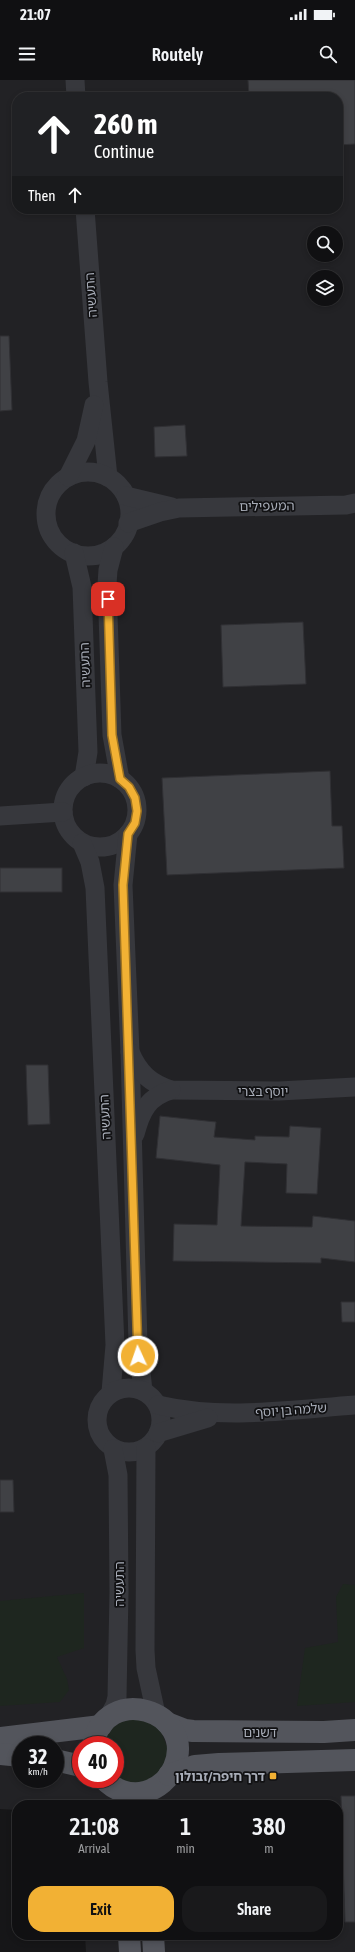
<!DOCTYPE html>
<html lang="en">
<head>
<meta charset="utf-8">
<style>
  body { margin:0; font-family:"Asap Condensed","Noto Sans Hebrew",sans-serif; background:#19191b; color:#f1f3f6; height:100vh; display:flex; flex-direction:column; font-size:15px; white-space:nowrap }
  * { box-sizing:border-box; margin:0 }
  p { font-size:13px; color:#9c9d9f }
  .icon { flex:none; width:22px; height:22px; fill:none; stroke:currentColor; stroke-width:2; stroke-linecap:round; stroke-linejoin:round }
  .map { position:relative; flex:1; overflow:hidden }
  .sheet { position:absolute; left:12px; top:1720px; width:331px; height:140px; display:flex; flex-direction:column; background:#101012; border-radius:16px; box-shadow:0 2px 6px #0003,0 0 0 1px #303032 }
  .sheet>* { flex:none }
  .guide { position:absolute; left:12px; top:12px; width:331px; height:122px; border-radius:16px; box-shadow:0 2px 6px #0003,0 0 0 1px #303032; background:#202124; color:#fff; overflow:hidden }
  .fabs { position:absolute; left:307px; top:146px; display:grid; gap:8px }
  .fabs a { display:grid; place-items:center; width:36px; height:36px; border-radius:50%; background:#101012; box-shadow:0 2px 6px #0003,0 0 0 1px #303032; font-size:20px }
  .speed { position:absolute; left:12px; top:1656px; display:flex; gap:8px; font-size:20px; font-weight:700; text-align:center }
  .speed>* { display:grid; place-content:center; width:52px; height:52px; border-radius:50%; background:#101012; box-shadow:0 2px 6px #0003,0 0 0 1px #303032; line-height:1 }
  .speed small { font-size:10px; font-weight:400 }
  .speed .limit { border:6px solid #d22; background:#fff; color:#111 }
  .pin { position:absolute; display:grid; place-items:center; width:34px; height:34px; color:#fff; margin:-17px; border-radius:8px; box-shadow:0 2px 6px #0006 }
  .me { position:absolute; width:44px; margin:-22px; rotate:357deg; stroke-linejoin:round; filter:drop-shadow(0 0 3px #0008) }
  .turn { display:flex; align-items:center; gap:14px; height:84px; padding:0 16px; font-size:18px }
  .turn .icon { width:52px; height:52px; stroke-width:2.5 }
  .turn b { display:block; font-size:28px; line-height:34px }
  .then { display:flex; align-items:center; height:38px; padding:0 16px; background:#0003; gap:8px; font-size:15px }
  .eta { display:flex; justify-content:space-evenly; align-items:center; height:68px; text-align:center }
  .eta b { font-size:24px; font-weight:600; line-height:28px }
  .primary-button { display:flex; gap:8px; margin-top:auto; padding:8px 16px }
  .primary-button a { flex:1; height:46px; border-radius:16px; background:#f2b134; color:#111; font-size:16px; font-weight:600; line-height:46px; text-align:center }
  .primary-button a+a { background:#19191b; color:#f1f3f6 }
  .status { display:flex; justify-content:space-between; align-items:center; height:28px; padding:0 20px; background:#101012; direction:ltr }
  .status svg { height:11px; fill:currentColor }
  header { display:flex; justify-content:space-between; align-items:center; height:52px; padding:0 16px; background:#101012; font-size:18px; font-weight:600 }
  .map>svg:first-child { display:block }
</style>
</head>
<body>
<div class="status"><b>21:07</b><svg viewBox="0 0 49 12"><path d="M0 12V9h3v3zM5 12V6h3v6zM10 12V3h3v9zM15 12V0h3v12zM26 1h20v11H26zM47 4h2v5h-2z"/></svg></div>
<header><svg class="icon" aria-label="menu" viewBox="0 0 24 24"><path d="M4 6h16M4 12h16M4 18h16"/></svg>Routely<svg class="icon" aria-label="search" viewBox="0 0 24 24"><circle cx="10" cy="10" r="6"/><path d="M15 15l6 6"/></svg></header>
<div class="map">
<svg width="355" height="1872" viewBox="0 0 355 1872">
  <rect width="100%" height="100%" fill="#161618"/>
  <path fill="#222225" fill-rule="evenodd" d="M0 0H355V1872H86L85 1855H338V1725H17V1730L0 1729ZM17 17H338V129H17ZM314 153H336V175H314ZM314 197H336V219H314ZM21 1665H55V1699H21ZM81 1665H115V1699H81Z"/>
  <g fill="#1e261f">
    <path d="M343 1504 355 1505V1622L297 1626 305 1568 338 1562 336 1517Z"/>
    <path d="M84 1513V1568L57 1577 67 1599 69 1610 60 1622 0 1626V1521Z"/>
    <path d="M142 1638 160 1649 168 1669 167 1680 155 1697 145 1702 134 1703 124 1701 115 1696V1665H104C110 1642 121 1641 142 1638Z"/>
  </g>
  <g fill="#404145" stroke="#303034">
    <path d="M248 0H355V64L338 65V17H249Z"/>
    <path d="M0 256H9L12 330 0 331Z"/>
    <path d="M185 345 187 376 155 377 154 347Z"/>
    <path d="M303 542 306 604 223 607 221 545Z"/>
    <path d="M330 691 332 746H342L344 788 167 795 162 698Z"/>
    <rect x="0" y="788" width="62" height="24"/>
    <path d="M26 985H48L50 1044 28 1045Z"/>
    <path d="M160 1036 216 1042 214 1057 255 1060V1056L289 1057 290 1046 321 1048 317 1114 286 1113 287 1084 245 1082 241 1146 312 1147 313 1136 355 1141V1182L321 1178V1183L173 1181 174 1144 217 1145 220 1085 156 1078Z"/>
    <path d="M341 1222H355V1242H342Z"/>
    <path d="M0 1400H13L14 1432H0Z"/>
    <path d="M341 1716H355V1842H345Z"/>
  </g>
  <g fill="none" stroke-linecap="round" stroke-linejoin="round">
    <g stroke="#37383d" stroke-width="19">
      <path d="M75 0 76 17"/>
      <path d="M85 129 98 302 108 397"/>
      <circle cx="88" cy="434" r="42"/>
      <path d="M68 397 86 361 94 325"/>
      <path d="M126 416 172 427"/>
      <path d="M128 443 160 432 179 428 346 425 355 423"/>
      <path d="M114 467 108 490 107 504 112 655 120 699"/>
      <path d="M74 473 82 507 88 672 84 697"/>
      <circle cx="100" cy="730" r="37"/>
      <path d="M0 736 63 732"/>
      <path d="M128 754 123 805 130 972 138 1264 143 1311"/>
      <path d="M82 763 90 782 95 808 115 1265 111 1312"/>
      <path d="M130 972C139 993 150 1003 171 1010L279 1011 355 1007"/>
      <path d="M135 1054C141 1031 148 1017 171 1010"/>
      <circle cx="129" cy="1340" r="32"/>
      <path d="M158 1325C223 1340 289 1330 355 1325"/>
      <path d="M158 1353 208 1338"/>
      <path d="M146 1368 145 1570 146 1588 156 1634"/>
      <path d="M108 1638 115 1625 117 1617 119 1512 118 1395 113 1369"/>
    </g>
    <g stroke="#53555c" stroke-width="22">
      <path d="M167 1643 185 1650 193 1651 324 1652 355 1650"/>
      <path d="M0 1658 101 1646"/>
      <path d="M93 1665C104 1602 198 1630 174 1687 169 1699 158 1708 145 1712 130 1716 114 1710 104 1699"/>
      <path d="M0 1674 21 1676"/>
      <path d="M55 1680 81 1686"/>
      <path d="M169 1695 195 1686 219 1684 355 1680"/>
      <path d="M129 1855 130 1872"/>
      <path d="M153 1855 154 1872"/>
    </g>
  </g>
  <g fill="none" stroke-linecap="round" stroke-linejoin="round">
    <defs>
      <path id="route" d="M108 519 112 655 120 699 129 707 135 718 137 731 135 743 128 754 123 805 138 1276"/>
    </defs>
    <use href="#route" stroke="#9d7322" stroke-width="10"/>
    <use href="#route" stroke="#f2b134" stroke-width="7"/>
  </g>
  <rect fill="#f2b134" stroke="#111113" stroke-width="1.5" x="269" y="1692" width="8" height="8" rx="2"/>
  <g text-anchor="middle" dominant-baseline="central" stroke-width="3.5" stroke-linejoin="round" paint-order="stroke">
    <g font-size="13" fill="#a8adb8" stroke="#111113">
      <text transform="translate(91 215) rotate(-94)">התעשיה</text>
      <text transform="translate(267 426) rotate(-1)">המעפילים</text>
      <text transform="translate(85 585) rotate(-92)">התעשיה</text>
      <text x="263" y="1011">יוסף בצרי</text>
      <text transform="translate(105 1037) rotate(-93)">התעשיה</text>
      <text transform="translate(291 1330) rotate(-4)">שלמה בן יוסף</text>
      <text transform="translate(119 1504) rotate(-90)">התעשיה</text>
      <text x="260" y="1652">דשנים</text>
    </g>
    <g font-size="13" font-weight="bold" fill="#a8adb8" stroke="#111113" text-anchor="end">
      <text x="265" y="1696">דרך חיפה/זבולון</text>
    </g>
  </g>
</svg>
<div class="fabs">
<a><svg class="icon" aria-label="search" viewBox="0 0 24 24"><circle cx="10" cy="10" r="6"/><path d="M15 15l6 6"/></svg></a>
<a><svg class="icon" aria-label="layers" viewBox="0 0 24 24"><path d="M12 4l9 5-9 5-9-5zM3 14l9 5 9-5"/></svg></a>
</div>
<div class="speed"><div>32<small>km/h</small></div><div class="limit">40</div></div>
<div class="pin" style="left:108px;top:519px;background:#d93025"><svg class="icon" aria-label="arrive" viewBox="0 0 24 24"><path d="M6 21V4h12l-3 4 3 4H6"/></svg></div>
<svg class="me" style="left:138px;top:1276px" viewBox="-20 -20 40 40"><circle r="17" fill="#f2b134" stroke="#fff" stroke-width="3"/><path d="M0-11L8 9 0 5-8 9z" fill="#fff"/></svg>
<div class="guide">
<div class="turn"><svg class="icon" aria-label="ahead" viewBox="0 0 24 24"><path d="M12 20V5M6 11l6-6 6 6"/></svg><div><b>260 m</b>Continue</div></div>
<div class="then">Then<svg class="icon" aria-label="ahead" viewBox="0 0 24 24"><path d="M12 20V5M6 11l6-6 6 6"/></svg></div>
</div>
<section class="sheet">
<div class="eta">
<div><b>21:08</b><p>Arrival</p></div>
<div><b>1</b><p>min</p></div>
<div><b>380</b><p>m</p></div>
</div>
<div class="primary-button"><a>Exit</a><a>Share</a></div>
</section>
</div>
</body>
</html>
